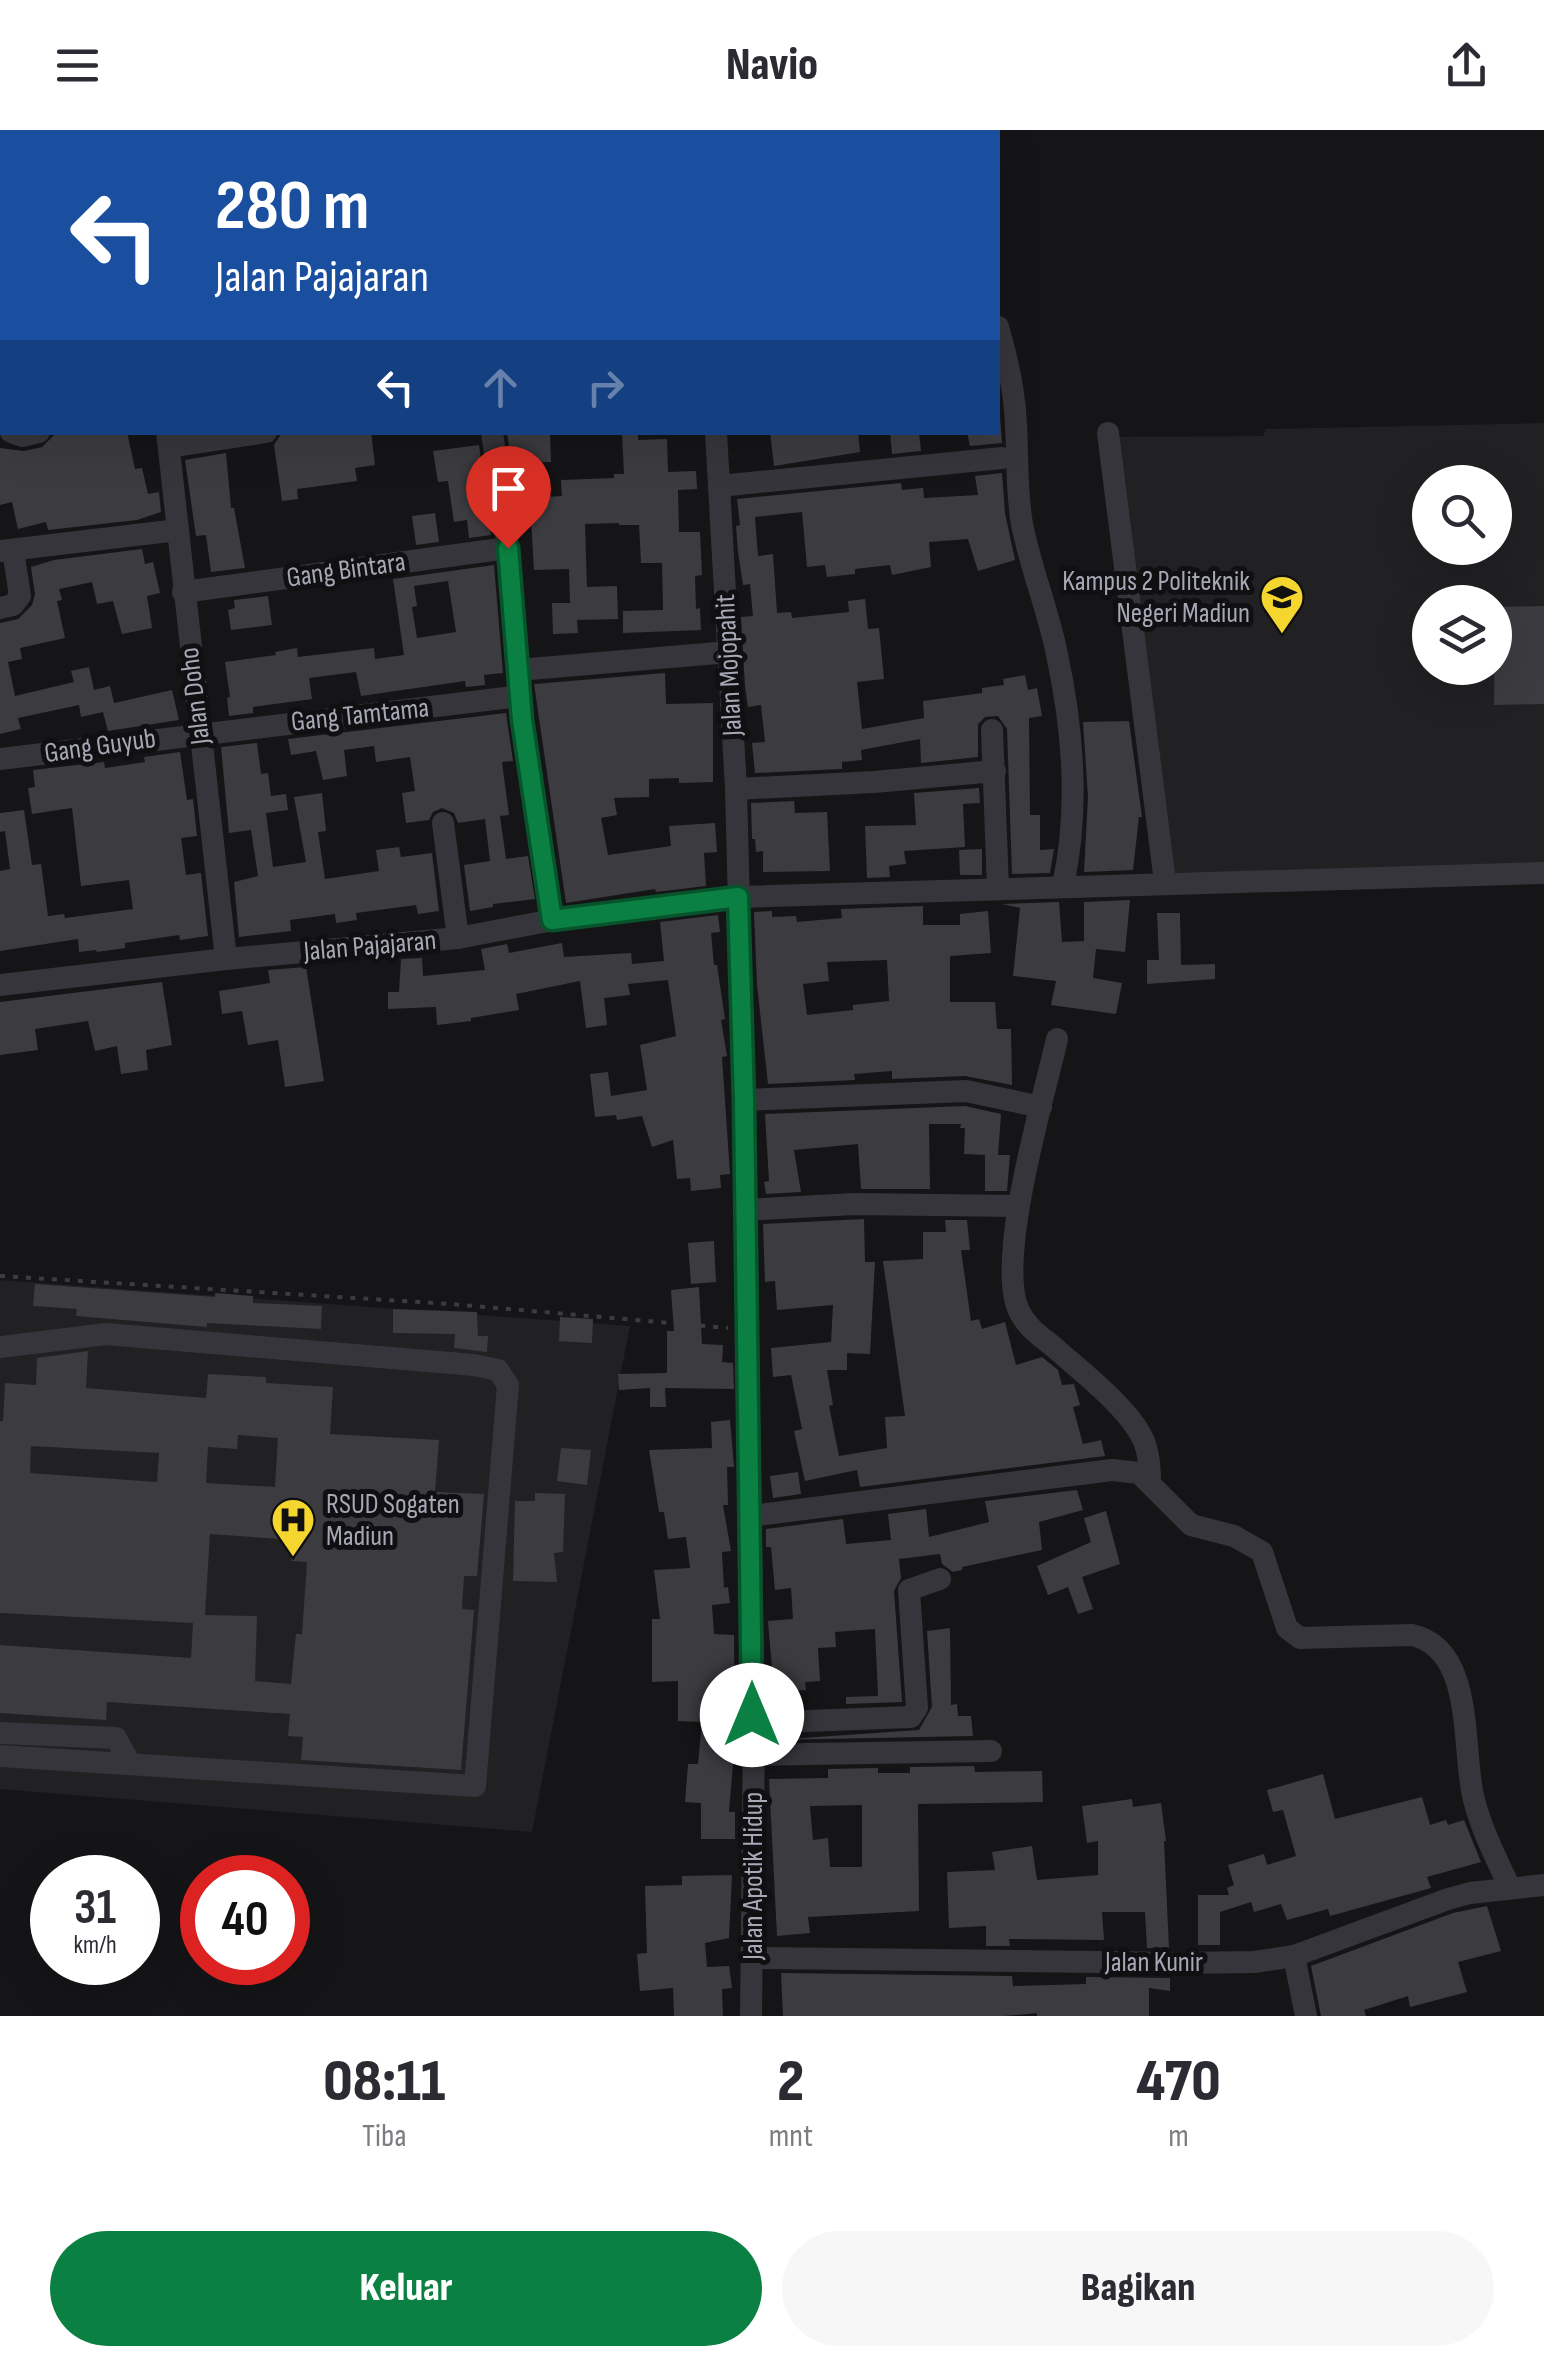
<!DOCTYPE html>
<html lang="id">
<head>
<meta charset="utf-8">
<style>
  body { margin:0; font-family:"Sofia Sans Condensed",sans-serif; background:#f7f7f7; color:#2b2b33; height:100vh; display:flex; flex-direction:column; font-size:38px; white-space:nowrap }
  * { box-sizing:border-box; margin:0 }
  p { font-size:32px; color:#7c7c81 }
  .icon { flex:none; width:55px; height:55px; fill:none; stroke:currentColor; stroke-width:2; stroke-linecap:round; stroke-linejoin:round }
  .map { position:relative; height:1886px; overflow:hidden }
  .drawer { display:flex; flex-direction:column; background:#fff; flex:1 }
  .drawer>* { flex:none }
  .top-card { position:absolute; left:0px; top:0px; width:1000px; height:305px; box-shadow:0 10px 40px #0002; background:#1a4fa0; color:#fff; overflow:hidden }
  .tools { position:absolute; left:1412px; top:335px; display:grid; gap:20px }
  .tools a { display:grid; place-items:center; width:100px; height:100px; border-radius:50%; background:#fff; box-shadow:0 10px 40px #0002; font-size:50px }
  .speed { position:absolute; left:30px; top:1725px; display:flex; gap:20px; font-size:50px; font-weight:700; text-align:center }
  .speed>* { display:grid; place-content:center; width:130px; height:130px; border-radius:50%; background:#fff; box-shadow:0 10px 40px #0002; line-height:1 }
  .speed small { font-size:25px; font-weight:400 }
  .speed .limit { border:15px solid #d22; background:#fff; color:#111 }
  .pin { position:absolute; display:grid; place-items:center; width:85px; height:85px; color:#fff; margin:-102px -42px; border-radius:50% 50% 50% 0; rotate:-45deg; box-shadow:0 0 10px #0007 }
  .pin .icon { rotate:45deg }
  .me { position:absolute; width:110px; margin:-55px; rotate:0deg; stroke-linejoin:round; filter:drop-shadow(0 0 8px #0008) }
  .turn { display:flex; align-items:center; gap:35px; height:210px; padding:0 50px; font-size:45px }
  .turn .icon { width:130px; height:130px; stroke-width:2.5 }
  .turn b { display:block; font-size:70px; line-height:85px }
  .lanes { display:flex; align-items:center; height:95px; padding:0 50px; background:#0003; justify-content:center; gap:50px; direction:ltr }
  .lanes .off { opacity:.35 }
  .eta { display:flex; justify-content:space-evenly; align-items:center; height:170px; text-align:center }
  .eta b { font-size:60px; font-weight:800; line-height:70px }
  .primary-button { display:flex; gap:20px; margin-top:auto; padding:20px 50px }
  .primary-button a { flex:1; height:115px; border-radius:60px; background:#0b8043; color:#fff; font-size:40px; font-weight:800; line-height:115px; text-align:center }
  .primary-button a+a { background:#f7f7f7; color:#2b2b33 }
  header { display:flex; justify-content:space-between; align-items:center; height:130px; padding:0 50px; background:#fff; font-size:45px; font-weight:800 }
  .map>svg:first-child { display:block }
</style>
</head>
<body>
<header><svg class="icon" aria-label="menu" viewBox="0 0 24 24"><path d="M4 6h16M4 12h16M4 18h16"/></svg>Navio<svg class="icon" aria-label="share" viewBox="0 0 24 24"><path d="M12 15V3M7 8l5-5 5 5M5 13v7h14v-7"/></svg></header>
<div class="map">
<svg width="1544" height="1886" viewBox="0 0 1544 1886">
  <rect width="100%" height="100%" fill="#151416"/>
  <g fill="#212023" fill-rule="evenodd">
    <path d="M1544 293V735L1173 743 1110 307 1264 306 1265 299ZM1430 352H1495V418H1430ZM1430 472H1495V538H1430Z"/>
    <path d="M0 1150 630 1196 532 1702 0 1659Z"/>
  </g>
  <g fill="#3c3c40" fill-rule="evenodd">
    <path d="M998 260 1002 313 970 316 967 302H998Z"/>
    <path d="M63 302H127L135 339 142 338 148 364 159 362 161 382 137 390 48 400 46 392 18 399 12 372 0 375V318L24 321 42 317 54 305Z"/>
    <path d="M350 302H371L375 335 355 338 357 351 297 359 298 369 282 371 274 315 281 304Z"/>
    <path d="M507 302H550L551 332 511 333Z"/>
    <path d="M622 302H638V310L667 309 668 342 696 341 697 359 678 360 679 402H700L702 445 695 446 696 479 700 478 701 500 623 503V481L663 480 662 433H641L639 395H619V393L585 394 587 457 617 456 618 489 577 490 578 503 553 504 552 473H570L569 439 534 440 531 389 519 390 516 365 527 364V368L562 366 561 350 614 348V344H624Z"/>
    <path d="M770 302H858L860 322 774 336Z"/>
    <path d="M890 302H919L921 321 892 324Z"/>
    <path d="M479 315 491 405 469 408 467 390 454 392 448 351 438 352 433 321Z"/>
    <path d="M226 323 231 378H234L245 438 211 442 206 405 196 406 185 330Z"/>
    <path d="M1002 343 1005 383 1015 430 978 441 968 409 929 412 931 437 892 445 890 435 855 439V444L827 447 825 435 807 437 802 382 755 387 758 426 773 424 777 483 791 482 792 488 849 482 848 471 865 469 868 499 879 498 884 549 857 552 862 599 924 588 923 571 982 563V558L1004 555 1003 549 1025 545 1028 560 1037 558 1042 586 1029 588 1030 685H1040V720L1054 719 1050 743 1012 744 1007 599 998 586 985 587 978 594V627L921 633 920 609 861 620 862 630 842 632V639L755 643 752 613 765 612 761 575 748 577 745 556 741 487 753 486 750 454 743 455 738 422 736 396 740 395 737 369 901 353 902 360 923 358 924 368 978 365 975 346Z"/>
    <path d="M435 383 439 412 416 415 412 386Z"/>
    <path d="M142 419 145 434 153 432 160 463 147 466 152 498 122 504 113 471 97 474 92 452 59 459 62 470 57 471 65 508 20 518 22 529 8 532 15 566 74 552 71 541 89 537 94 560 110 556 114 573 172 560 179 590 108 601 103 582 81 587 79 575 18 588 21 599 0 604V493L18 489 32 475 35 464 31 437 54 430Z"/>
    <path d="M494 435 503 543 484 545 485 555 466 557 465 551 361 566 356 542 309 548 312 569 253 577V583L229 586 227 568 230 567 225 532 276 525 275 522 297 518 298 527 374 518 375 529 404 525 393 449ZM448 451 456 502 417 508 412 477 417 476 414 456Z"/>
    <path d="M268 466 272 495 231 500 228 480 235 478 234 470Z"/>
    <path d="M1544 476V574L1494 575 1495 477Z"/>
    <path d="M665 543 666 574 713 573V652L679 653V648L649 649V667L614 668 617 685 601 688 608 725 671 716 669 696 715 693 717 722 704 723 706 756 656 762 655 759 566 773 534 554Z"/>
    <path d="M506 583 513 631 502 632 509 685 500 686 506 729 528 726 535 769 493 774V777L470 781 464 735 490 731 485 689 458 693 454 683 442 678 433 682 429 690 406 693 402 663 415 661 410 627 376 632 374 616 344 620 347 646 323 650 316 621 291 625 288 609Z"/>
    <path d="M1129 591 1142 687H1139L1133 740 1084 742 1088 667 1083 592Z"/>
    <path d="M257 613 261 644 268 643 271 666 286 664 288 680 266 683 273 737 306 732 294 667 322 663 326 701 318 702 325 749 379 741 376 720 399 717 401 727 432 723 439 781 418 784 416 775 356 783 357 790 336 793 335 784 290 790 291 801 239 807 234 752 258 746 251 700 229 703 221 617Z"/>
    <path d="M180 622 187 670 193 669 197 706 181 708 186 745 201 743 208 806 180 810 179 805 125 813V818L97 822 96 820 79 822 78 809 0 821V741L10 739 5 701 0 702V683L24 680 32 735 41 734 48 786 64 784 65 788 133 779 129 750 81 756 72 678 32 684 28 658 35 657 33 640 104 632 105 638 145 632 144 627Z"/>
    <path d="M979 658 980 673 963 674 965 717 904 721 906 734 889 736 890 747 867 748 865 696 916 695 914 663Z"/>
    <path d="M794 671 795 683 827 682 830 741 763 742V721L756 722 755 709H752L751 673Z"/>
    <path d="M982 719V745H960L959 720Z"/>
    <path d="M1130 770 1125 822 1096 819 1093 848 1122 853 1116 884 1051 875 1056 851 1013 846 1020 778 1002 774 1059 772 1062 812 1084 811V772Z"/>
    <path d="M923 776V795H960V784L988 781 991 823 950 826V872H995L997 899H1011L1012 955 965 946 892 949V941L854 944 855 950 768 954 757 855 754 782 772 781V787L796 786 797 792 842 788 841 779ZM887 830 889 871 853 875V880L807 885 803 854 829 851 827 832Z"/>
    <path d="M1157 783H1180L1181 835 1215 834V849L1147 854V830H1159Z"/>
    <path d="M718 785 720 802 711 803 714 835H717L725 889 721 890 727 926 722 927 730 1044 720 1045 721 1058 691 1061 690 1048 677 1049 673 1010 652 1017 642 986 617 990 616 985 595 987 590 944 608 942 611 966 647 960 640 915 676 906 668 850 628 854 630 865 604 868 607 895 586 898 580 851 516 864 519 880 471 888V891L437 895 436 877 388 879V862H399L401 829 422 828 423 846 485 840 481 819 507 814 509 823 562 813 564 827 631 823 632 834 664 831 660 792Z"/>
    <path d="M306 837 324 951 285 957 278 910 248 915 242 881 222 884 219 861 270 853 268 840Z"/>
    <path d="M162 852 172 915 146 920 148 940 121 944 117 916 95 921 88 891 35 899 38 920 0 925V872Z"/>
    <path d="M965 976 1001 984 998 1025H1010L1007 1061H985V1025L964 1024 965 998H960L961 994H929L930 1059H861L858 1014 794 1020 801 1062 766 1064 764 1052 769 1051 765 984Z"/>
    <path d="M864 1089 865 1132H875L870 1224 847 1223V1240H827L833 1275 829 1276 839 1326 887 1318 885 1287 905 1286 883 1131 923 1129V1102H946L945 1090H967L970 1120H961L971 1191 979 1189 982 1199 1005 1192 1016 1235 1042 1227 1058 1240 1062 1255 1074 1254 1080 1275 1073 1277 1083 1314 1101 1310 1105 1326 860 1357 857 1340 805 1351 794 1301 802 1299 791 1245 773 1247 771 1218 831 1212 833 1175 777 1180 775 1151 765 1152 763 1094Z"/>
    <path d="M714 1111 716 1152 691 1154 688 1113Z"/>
    <path d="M35 1154 215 1167V1163L253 1166V1173L322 1176 321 1199 207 1193V1197L76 1186 77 1179 33 1176Z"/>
    <path d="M699 1157 702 1214 723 1215 722 1232 733 1233 734 1259 665 1258 666 1277H650V1258L619 1260 618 1244 667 1243V1201H674L671 1160Z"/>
    <path d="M393 1179 477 1182 478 1206H488L487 1222 454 1218 455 1204 393 1203Z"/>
    <path d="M560 1187 593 1189 592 1213 559 1211Z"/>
    <path d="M88 1221 86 1258 206 1268 208 1244 266 1247V1253L333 1257 330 1304 439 1310 435 1362 484 1364 477 1446H464L462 1479 474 1480 461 1640 301 1630 303 1607 288 1606 290 1584 107 1572 106 1590 0 1583V1515L191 1528 193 1493 0 1483V1291H3L5 1253 36 1255 37 1228ZM238 1305 278 1308 275 1357 206 1353 208 1317 237 1319ZM31 1316 159 1323 157 1352 30 1343ZM210 1404 292 1410 291 1431 307 1432 302 1504H296L291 1554 255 1551 257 1486 205 1485Z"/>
    <path d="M730 1290 734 1337H727L728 1375H723L731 1421 722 1422 724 1458 728 1457 730 1473 712 1475 714 1504 734 1505 735 1610H739V1619L737 1634H733L729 1682H735V1709H701V1673L685 1672 688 1634H698L702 1592 678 1591V1551L652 1552V1489H660L654 1440 690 1438 686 1407 668 1409 664 1382H659L649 1320 712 1318 711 1292Z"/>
    <path d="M561 1318 591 1320 587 1355 557 1351Z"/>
    <path d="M798 1342 801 1364 773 1368 770 1346Z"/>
    <path d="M1077 1360 1083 1380 1039 1392 1042 1420 962 1437V1440L953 1442 942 1434 940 1424 899 1429 901 1448 894 1461 902 1572 846 1574V1567L878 1566 875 1499 835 1502 836 1517 818 1518 820 1551 805 1552 806 1560 774 1562 768 1491 793 1489 791 1458 775 1460 771 1417H766V1399L843 1389 846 1414 891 1410 888 1384 926 1379 929 1407 989 1392 985 1371Z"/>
    <path d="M535 1363 565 1364 563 1422 554 1423 557 1452 513 1451 515 1371H535Z"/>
    <path d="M1106 1381 1120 1434 1082 1447 1093 1479 1078 1484 1068 1457 1048 1465 1037 1436 1091 1412 1084 1388Z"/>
    <path d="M950 1498 951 1575 957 1574 958 1586H971L973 1606 773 1610 919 1600 932 1577 927 1501Z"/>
    <path d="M974 1636 975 1642 1042 1641 1043 1672 918 1674 919 1781 808 1787 810 1803 777 1806 769 1649 828 1648V1639L878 1638V1643H910V1637ZM862 1675V1737H830L828 1708 813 1710 810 1676Z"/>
    <path d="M1323 1644 1335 1689 1422 1667 1430 1695 1446 1690 1448 1695 1464 1690 1481 1732 1427 1747 1431 1758 1330 1786 1328 1779 1287 1790 1281 1774 1254 1782 1251 1772 1220 1782V1815H1198V1765H1229L1227 1758 1234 1755 1228 1735 1264 1724 1267 1735 1296 1726 1283 1680 1273 1682 1267 1660Z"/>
    <path d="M1132 1669 1133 1677 1161 1673 1166 1711H1164L1169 1818H1147L1145 1782H1102L1104 1810 1009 1809 1010 1816H986V1796L949 1798 947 1742 995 1740 992 1722 1032 1716 1037 1750 1098 1745V1711L1087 1713 1082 1676Z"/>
    <path d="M732 1745 729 1808 705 1813 707 1837 729 1836 732 1858 722 1859 723 1886H674L673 1858 640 1861 637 1824 647 1823 645 1756 682 1755V1746Z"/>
    <path d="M1487 1776 1501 1821 1458 1832 1467 1862 1410 1877 1408 1866 1364 1880 1366 1886H1321L1311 1836 1453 1783Z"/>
    <path d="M781 1843 1012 1846 1013 1856 1086 1854V1847L1170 1848V1861L1149 1858V1886H1037V1883L1004 1886H783Z"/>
  </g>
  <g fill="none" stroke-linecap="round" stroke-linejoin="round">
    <path stroke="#3b3c42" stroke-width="4" stroke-dasharray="5 8" stroke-linecap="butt" d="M0 1146 451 1174 728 1198"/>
    <g stroke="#35353b" stroke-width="22">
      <path d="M128 0 129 2"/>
      <path d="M432 0V2"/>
      <path d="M699 0V2"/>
      <path d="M918 0V2"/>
      <path d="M0 19 2 18"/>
      <path d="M0 191H2"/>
      <path d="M998 197C1007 228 1015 261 1016 295 1018 328 1016 360 1022 394 1030 436 1047 477 1056 520 1073 597 1080 678 1063 755"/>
      <path d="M0 263 2 278"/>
      <path d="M11 302 22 306 39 302"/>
      <path d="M167 302 226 829"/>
      <path d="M492 302 508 418 522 591 553 790"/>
      <path d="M716 302 736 659 744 970 754 1593 751 1886"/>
      <path d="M1108 303 1165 752"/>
      <path d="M169 317 266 302"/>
      <path d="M719 356 1002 328"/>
      <path d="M0 421 178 400"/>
      <path d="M183 462 508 418"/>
      <path d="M0 478 13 475 20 466 13 420"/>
      <path d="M518 540 729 522"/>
      <path d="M992 600 998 758"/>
      <path d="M0 629 520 566"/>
      <path d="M736 659 874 652 995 641"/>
      <path d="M443 693 458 808"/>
      <path d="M0 855 226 829 458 808 553 790 738 767 1544 743"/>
      <path d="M1057 909C1044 967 995 1130 1019 1181 1027 1198 1042 1207 1056 1219 1081 1241 1127 1277 1142 1307 1149 1321 1150 1337 1150 1352"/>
      <path d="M744 970 966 961 1041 977"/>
      <path d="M745 1080 854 1074 1017 1076"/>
      <path d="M0 1217 106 1204 474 1235 498 1240 508 1255 475 1656 0 1626"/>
      <path d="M750 1386 1112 1340 1139 1343 1191 1395 1234 1406 1262 1422 1287 1498 1300 1508 1412 1505C1476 1519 1461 1620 1474 1670 1482 1701 1497 1730 1510 1758"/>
      <path d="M754 1593 911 1587 917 1578 909 1460 940 1449"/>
      <path d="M0 1603 116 1608 130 1634"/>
      <path d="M754 1625 991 1621"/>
      <path d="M1294 1826 1306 1886"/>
      <path d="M753 1828 1179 1833 1254 1832 1294 1826 1448 1769 1470 1763 1544 1755"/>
    </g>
  </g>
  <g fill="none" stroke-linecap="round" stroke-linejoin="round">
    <defs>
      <path id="route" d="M508 418 522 590 552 790 738 767 744 970 752 1585"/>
    </defs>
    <use href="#route" stroke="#07532c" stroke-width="25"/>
    <use href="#route" stroke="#0b8043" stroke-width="18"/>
  </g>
  <defs>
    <symbol id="university-pin" viewBox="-11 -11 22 30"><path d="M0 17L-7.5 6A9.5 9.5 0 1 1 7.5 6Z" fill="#f4d62e" stroke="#100f11"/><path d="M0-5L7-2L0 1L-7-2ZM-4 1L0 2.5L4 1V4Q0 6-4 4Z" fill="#111"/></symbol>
    <symbol id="hospital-pin" viewBox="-11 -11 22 30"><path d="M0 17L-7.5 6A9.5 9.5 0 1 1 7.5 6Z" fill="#f4d62e" stroke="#100f11"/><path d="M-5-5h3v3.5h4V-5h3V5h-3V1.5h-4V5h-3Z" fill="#111"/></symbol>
  </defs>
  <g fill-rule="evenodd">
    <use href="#university-pin" x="1257" y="442" width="50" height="68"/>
    <use href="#hospital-pin" x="268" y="1365" width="50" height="68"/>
  </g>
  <g text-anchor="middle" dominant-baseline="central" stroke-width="10" stroke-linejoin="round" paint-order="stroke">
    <g font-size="28" fill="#a6a8b6" stroke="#100f11">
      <text transform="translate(346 440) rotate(-8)">Gang Bintara</text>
      <text transform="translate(729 535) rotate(-93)">Jalan Mojopahit</text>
      <text transform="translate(195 566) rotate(-97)">Jalan Doho</text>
      <text transform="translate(360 585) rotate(-6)">Gang Tamtama</text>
      <text transform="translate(100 616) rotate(-8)">Gang Guyub</text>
      <text transform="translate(370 816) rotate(-5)">Jalan Pajajaran</text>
      <text transform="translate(753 1746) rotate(-90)">Jalan Apotik Hidup</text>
      <text x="1154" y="1832">Jalan Kunir</text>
    </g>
    <g font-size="28" fill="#a6a8b6" stroke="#100f11" text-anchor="end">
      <text x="1250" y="451">Kampus 2 Politeknik<tspan x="1250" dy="32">Negeri Madiun</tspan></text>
      <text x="326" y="1374" text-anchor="start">RSUD Sogaten<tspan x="326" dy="32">Madiun</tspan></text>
    </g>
  </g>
</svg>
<div class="tools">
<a><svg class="icon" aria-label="search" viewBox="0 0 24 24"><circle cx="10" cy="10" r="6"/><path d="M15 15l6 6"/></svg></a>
<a><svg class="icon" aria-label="layers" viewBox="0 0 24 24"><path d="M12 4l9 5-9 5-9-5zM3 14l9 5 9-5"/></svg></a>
</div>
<div class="speed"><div>31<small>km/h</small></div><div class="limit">40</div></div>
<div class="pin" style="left:508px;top:418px;background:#d93025"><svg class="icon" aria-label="arrive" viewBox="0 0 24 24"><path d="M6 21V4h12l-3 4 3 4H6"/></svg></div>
<svg class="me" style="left:752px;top:1585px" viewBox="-20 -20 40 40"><circle r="19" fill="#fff"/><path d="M0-13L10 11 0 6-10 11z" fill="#0b8043"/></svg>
<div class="top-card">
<div class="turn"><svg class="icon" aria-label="left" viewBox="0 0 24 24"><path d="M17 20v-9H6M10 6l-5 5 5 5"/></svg><div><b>280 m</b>Jalan Pajajaran</div></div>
<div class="lanes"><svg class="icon" aria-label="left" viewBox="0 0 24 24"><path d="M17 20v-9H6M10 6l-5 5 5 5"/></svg><svg class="icon off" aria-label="ahead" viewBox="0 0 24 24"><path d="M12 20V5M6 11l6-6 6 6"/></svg><svg class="icon off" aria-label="right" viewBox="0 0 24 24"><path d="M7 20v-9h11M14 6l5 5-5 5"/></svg></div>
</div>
</div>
<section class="drawer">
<div class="eta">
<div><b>08:11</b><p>Tiba</p></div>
<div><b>2</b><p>mnt</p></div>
<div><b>470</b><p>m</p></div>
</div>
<div class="primary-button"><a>Keluar</a><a>Bagikan</a></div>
</section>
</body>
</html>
